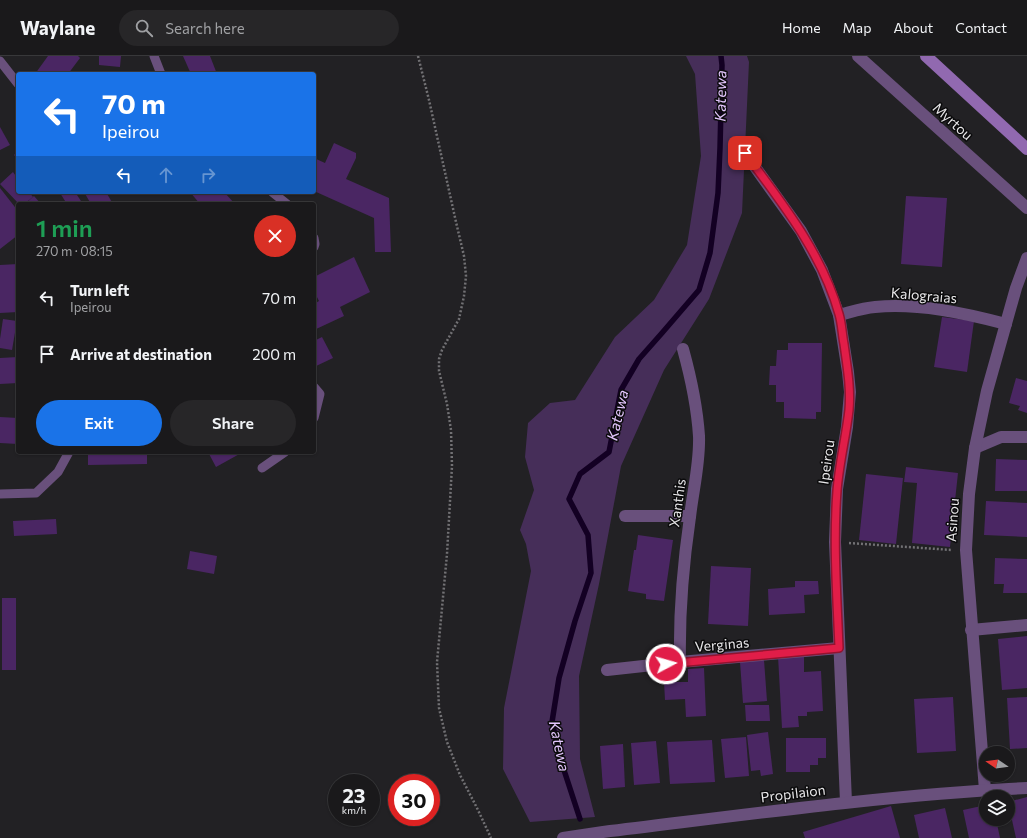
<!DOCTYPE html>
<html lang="en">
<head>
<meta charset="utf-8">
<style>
  body { margin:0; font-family:Commissioner,sans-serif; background:#272628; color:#f1f3f6; height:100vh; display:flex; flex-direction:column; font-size:15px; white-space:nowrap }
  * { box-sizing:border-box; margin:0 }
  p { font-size:13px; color:#9fa0a3 }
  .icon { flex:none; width:22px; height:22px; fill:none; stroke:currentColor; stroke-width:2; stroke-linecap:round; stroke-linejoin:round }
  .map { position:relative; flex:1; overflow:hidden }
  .side { position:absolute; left:16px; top:146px; width:300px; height:252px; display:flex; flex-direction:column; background:#1a191b; border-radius:4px; box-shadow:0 1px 3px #0004,0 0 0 1px #38383a }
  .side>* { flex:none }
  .guide { position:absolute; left:16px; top:16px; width:300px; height:122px; border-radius:4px; box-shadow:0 1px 3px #0004,0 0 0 1px #38383a; background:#1a73e8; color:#fff; overflow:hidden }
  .needle { width:26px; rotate:283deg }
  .buttons { position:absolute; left:979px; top:690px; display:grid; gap:8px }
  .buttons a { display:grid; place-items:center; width:36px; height:36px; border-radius:50%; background:#1a191b; box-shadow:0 1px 3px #0004,0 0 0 1px #38383a; font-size:20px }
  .speed { position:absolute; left:328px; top:718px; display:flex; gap:8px; font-size:20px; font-weight:700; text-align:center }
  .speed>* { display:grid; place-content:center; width:52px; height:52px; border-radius:50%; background:#1a191b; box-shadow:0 1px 3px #0004,0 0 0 1px #38383a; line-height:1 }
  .speed small { font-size:10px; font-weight:400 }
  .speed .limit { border:6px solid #d22; background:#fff; color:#111 }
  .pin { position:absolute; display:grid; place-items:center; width:34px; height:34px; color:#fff; margin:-17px; border-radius:8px; box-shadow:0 2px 6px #0006 }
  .me { position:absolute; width:44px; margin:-22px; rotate:84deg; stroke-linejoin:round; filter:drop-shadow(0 0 3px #0008) }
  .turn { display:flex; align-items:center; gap:14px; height:84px; padding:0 20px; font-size:18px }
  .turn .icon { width:52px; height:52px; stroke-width:2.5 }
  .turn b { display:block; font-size:28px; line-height:34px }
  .lanes { display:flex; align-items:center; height:38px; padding:0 20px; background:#0003; justify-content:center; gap:20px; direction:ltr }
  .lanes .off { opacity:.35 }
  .round { display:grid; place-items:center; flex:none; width:42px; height:42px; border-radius:21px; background:#272628 }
  .summary { display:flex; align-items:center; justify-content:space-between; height:68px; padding:0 20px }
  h1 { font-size:24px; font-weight:600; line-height:30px; color:#1e9e55 }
  .action { display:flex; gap:8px; margin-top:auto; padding:8px 20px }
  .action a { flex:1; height:46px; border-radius:24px; background:#1a73e8; color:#fff; font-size:16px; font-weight:600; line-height:46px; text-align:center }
  .action a+a { background:#272628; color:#f1f3f6 }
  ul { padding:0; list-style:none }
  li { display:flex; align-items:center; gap:12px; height:56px; padding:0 20px }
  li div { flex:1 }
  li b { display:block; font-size:15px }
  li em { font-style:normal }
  header { display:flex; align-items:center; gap:24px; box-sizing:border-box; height:56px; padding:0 20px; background:#1a191b; border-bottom:1px solid #38383a }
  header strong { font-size:19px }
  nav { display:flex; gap:22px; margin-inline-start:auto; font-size:14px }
  .search { width:280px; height:36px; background:#272628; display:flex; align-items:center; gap:10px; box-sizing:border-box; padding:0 14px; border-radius:22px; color:#9fa0a3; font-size:15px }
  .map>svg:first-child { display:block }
</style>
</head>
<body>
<header>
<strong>Waylane</strong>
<div class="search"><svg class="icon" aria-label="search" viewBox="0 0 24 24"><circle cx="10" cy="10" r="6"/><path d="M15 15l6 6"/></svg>Search here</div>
<nav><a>Home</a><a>Map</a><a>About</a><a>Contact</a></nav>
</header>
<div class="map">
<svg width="1027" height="782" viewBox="0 0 1027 782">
  <rect width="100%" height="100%" fill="#222124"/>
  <path fill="#462e59" d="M686 0H747L749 6 742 157 709 243 664 314 621 410 599 528 579 620 580 703 595 761 530 766 503 713 504 652 531 515 526 488 520 474 534 434 525 401 528 367 550 347 575 344 615 281 654 244 687 189 701 100 695 18Z"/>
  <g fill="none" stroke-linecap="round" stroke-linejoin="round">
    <path stroke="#130023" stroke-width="5.5" d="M580 763 562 708 552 666 559 622 575 565 591 517 588 479 569 443 580 418 609 396 621 334 639 303 662 277 699 234 710 197 718 137 720 92 722 9 721 0"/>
  </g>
  <g fill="#4a2663">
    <path d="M48 0H78L80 2 68 18H35Z"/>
    <path d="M99 0H121L120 11 99 9Z"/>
    <path d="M183 0H210L217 18H191Z"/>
    <path d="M0 71 10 89 0 94Z"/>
    <path d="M334 87 356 97V102L346 123 389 142 391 196H375L374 162 314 135V102L325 107Z"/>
    <path d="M18 95V103L14 99Z"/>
    <path d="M13 116 18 123V136H29L33 141 24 148H19L0 128Z"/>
    <path d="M0 132 18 155V179L0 193Z"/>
    <path d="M62 136H75L83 148H67L60 137Z"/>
    <path d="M84 136H106L113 148H91Z"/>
    <path d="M190 136H224L235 148H200Z"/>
    <path d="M34 140 41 148H25Z"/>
    <path d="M906 140 947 142 942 211 901 208Z"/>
    <path d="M354 201 370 236 340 251 344 260 314 274V248L319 245 314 235V221Z"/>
    <path d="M18 208V256L0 257V209Z"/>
    <path d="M942 261 974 265 967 316 934 311Z"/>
    <path d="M3 263 17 265 12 294 0 292V283Z"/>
    <path d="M322 281 333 302 314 311V285Z"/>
    <path d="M788 287H822L821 356H816V363L784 362V346H776V329H769L770 310H776L777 294H788Z"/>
    <path d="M18 301V327L0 328V302Z"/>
    <path d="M1016 322 1027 325V357L1018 354 1020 350 1009 347Z"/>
    <path d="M0 361 18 362V388L0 387Z"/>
    <path d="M88 396H147V408L88 409Z"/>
    <path d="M208 396H243L216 411Z"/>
    <path d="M996 403 1027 404V435H995Z"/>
    <path d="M906 411 958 417 950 491 912 487 917 427 904 426Z"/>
    <path d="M866 418 903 422 896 488 859 484Z"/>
    <path d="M986 445 1027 447V481L984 479Z"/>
    <path d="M56 463 57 478 14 480 13 465Z"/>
    <path d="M638 479 673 484 664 545 646 543V538L628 535 634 494H636Z"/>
    <path d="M190 495 217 500 214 518 187 513Z"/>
    <path d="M995 502 1027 503V537H1003L1004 528H994Z"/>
    <path d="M711 510 751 512 748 570 708 568Z"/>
    <path d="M795 525H818L819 538 804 539 805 557 769 559 768 533 795 531Z"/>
    <rect x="2" y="542" width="14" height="72"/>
    <path d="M1027 580V632L1002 634 998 583Z"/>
    <path d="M804 599V616L821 615 823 655 807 656V660H798L799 671 782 672 778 600Z"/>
    <path d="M764 604 767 645 743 647 740 606Z"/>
    <path d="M704 612 706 660 686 661 685 643 665 644 664 626H688V613Z"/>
    <path d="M953 641 956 695 917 697 914 643Z"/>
    <path d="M1027 641V692L1010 693 1007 642Z"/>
    <path d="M745 649H769L770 665H746Z"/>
    <path d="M768 676 773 718 761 720 760 714 751 715 747 679Z"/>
    <path d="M746 681 749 720 725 722 721 683Z"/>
    <path d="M786 682H826V702H818V709H810V716H786Z"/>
    <path d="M712 684 715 726 670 728 667 686Z"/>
    <path d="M656 685 660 727 634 729 631 687Z"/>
    <path d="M623 688 625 731 603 733 600 690Z"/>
    <path d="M1027 741V782H1016L1008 746Z"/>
    <path d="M986 749V763H996L1000 782H969L963 754Z"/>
    <path d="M891 750 900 782H805L803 776Z"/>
    <path d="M945 752 952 782H919L914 759Z"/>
  </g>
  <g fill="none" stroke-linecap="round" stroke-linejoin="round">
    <g stroke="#727174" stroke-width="2.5" stroke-dasharray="2 2" stroke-linecap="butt">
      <path d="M418 0 429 44 456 166 464 200 466 220 464 240 459 263 442 294 439 303V315L447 348 451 374 452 410 447 498 437 606 439 652 447 686 460 719 477 752 491 782"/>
      <path d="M849 487 952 494"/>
    </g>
    <g stroke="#69507c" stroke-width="9">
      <path d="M154 0 161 18"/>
      <path d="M0 5 18 28"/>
      <path d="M272 136 287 148"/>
      <path d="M314 182 315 188 314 191"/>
      <path d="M314 331 320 338 314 362"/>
      <path d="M262 412 285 396"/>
      <path d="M0 438 36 437 58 416 69 396"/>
    </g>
    <g stroke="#69507c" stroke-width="12">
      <path d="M858 0 1027 152"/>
      <path d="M745 97 801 175 822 214 839 259 848 316 850 336 847 371 837 433 835 486 846 746"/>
      <path d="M839 259C851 256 863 252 875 251 919 247 964 257 1006 268"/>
      <path d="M975 392 1001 381H1027"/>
      <path d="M625 460H690"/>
      <path d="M971 574 1027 569"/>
      <path d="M680 606C679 557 683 509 690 461 693 434 700 407 699 380 697 350 691 322 683 293"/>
      <path d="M607 614 680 606 839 592"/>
      <path d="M985 734 966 494 969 438 975 392 987 335 1016 232 1027 202"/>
      <path d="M563 782 603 776C744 759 885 739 1027 732"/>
    </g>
    <path stroke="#9169b0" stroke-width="12" d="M926 0 1027 93"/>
  </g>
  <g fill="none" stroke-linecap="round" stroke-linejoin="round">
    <defs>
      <path id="route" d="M666 608 839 592C837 540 833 487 837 435 839 408 846 381 849 354 851 332 847 310 844 288 842 278 842 268 839 258 822 197 782 147 745 97"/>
    </defs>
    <use href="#route" stroke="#92132f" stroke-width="10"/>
    <use href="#route" stroke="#e11d48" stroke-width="7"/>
  </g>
  <g text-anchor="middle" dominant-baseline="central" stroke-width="3" stroke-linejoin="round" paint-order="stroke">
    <g font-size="14" fill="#e7e6e8" stroke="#0b0b0c">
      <text transform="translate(953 65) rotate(42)">Myrtou</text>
      <text transform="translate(924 239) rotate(5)">Kalograias</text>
      <text transform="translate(826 406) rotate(-82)">Ipeirou</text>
      <text transform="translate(677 447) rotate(-82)">Xanthis</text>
      <text transform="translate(952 464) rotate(-86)">Asinou</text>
      <text transform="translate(722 588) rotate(-5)">Verginas</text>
      <text transform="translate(793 737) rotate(-7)">Propilaion</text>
    </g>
    <g font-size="15" font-style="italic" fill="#e4c6fe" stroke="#0b0b0c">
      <text transform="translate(720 40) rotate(-89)">Katewa</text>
      <text transform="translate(617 359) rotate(-77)">Katewa</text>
      <text transform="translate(560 690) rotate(78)">Katewa</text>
    </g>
  </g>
</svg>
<div class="buttons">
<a><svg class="needle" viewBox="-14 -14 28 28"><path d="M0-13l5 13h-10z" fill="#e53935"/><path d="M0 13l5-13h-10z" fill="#9fa0a3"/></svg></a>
<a><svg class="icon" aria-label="layers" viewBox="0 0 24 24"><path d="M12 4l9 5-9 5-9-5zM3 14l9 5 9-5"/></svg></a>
</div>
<div class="speed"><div>23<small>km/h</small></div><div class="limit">30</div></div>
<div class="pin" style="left:745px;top:97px;background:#d93025"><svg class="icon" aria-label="arrive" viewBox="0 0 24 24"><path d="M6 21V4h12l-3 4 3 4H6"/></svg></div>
<svg class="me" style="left:666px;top:608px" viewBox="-20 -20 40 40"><circle r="17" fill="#e11d48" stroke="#fff" stroke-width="3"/><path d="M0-11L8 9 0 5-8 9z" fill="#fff"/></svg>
<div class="guide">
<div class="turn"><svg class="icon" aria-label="left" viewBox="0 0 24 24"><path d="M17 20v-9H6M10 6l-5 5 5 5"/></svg><div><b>70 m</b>Ipeirou</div></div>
<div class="lanes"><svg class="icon" aria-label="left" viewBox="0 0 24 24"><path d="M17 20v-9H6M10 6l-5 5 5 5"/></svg><svg class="icon off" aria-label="ahead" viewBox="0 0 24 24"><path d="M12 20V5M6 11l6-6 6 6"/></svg><svg class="icon off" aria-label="right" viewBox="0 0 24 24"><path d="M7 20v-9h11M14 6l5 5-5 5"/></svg></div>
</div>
<section class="side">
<div class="summary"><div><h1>1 min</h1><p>270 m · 08:15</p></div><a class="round" style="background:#d93025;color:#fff"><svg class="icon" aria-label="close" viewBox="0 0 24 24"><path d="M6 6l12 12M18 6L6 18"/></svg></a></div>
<ul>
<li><svg class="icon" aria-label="left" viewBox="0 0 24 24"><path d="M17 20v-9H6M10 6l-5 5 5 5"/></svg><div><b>Turn left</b><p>Ipeirou</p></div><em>70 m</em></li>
<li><svg class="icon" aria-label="arrive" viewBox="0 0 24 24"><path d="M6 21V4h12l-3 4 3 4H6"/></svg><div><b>Arrive at destination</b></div><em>200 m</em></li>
</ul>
<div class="action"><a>Exit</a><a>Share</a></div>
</section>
</div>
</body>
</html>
